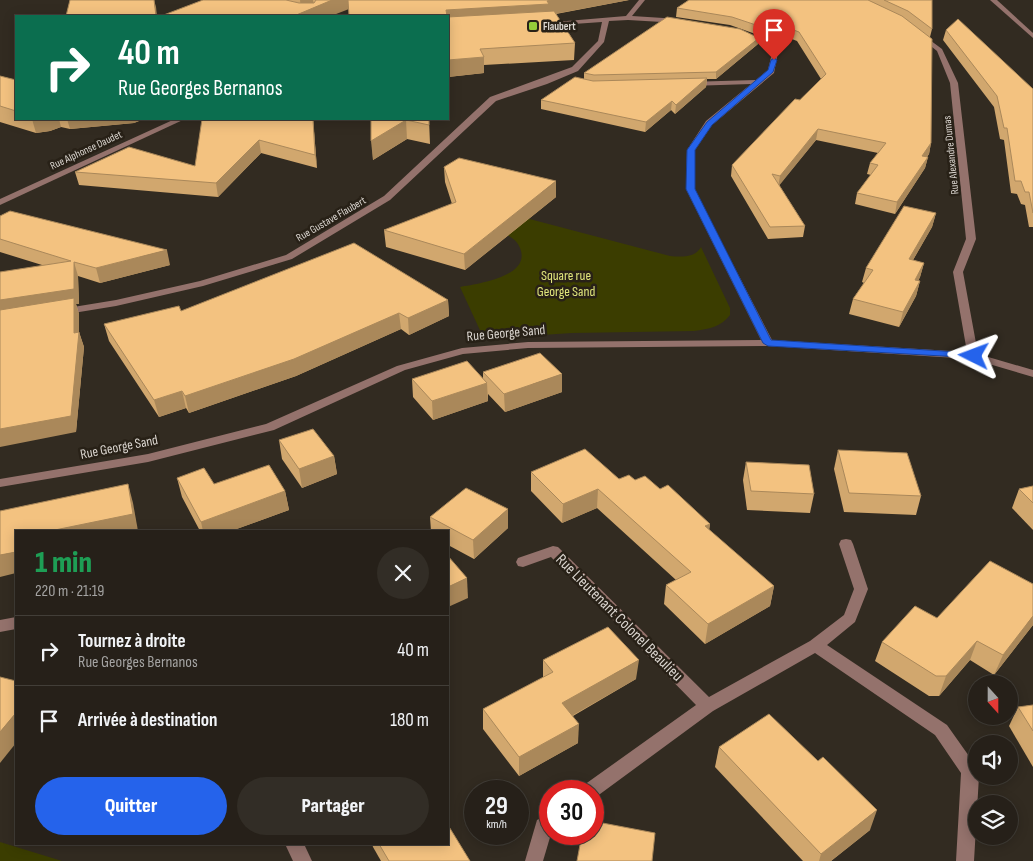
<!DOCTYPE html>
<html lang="fr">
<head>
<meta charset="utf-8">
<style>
  body { margin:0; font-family:"Sofia Sans Condensed",sans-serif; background:#322d26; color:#f1f3f6; height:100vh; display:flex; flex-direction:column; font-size:19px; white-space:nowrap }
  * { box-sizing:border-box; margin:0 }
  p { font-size:16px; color:#a4a3a2 }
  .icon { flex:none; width:28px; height:28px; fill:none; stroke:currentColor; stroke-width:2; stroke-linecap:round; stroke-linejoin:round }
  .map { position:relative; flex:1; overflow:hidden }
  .sheet { position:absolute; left:15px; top:530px; width:434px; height:315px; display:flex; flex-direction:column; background:#262019; border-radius:0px; box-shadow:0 2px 12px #0003,0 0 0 1px #423e38 }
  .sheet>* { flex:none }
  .top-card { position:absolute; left:15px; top:15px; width:434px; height:105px; border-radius:0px; box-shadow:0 2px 12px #0003,0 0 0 1px #423e38; background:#0b6e4f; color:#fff; overflow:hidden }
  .needle { width:32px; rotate:159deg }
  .controls { position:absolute; left:968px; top:675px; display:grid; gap:10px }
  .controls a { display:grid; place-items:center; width:50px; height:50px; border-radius:50%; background:#262019; box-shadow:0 2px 12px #0003,0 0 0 1px #423e38; font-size:25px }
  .speed { position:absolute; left:464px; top:780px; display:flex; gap:10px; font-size:25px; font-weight:700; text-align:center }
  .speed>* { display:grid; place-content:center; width:65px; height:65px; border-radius:50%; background:#262019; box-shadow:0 2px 12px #0003,0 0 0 1px #423e38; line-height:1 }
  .speed small { font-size:12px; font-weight:400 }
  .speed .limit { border:8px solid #d22; background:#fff; color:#111 }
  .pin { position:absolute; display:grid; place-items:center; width:42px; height:42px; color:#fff; margin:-51px -21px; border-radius:50% 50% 50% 0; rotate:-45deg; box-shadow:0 0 5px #0007 }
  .pin .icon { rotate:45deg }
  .me { position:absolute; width:55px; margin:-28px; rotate:273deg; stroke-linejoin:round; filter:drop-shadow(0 0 4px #0008) }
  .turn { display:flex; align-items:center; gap:18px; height:105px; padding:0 20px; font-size:22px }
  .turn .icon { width:65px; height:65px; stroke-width:2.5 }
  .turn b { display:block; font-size:35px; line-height:42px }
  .round { display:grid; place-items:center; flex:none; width:52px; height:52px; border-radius:26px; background:#322d26 }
  .overview { display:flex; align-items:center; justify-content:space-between; height:85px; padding:0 20px }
  h1 { font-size:30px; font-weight:800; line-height:38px; color:#1e9e55 }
  .primary-button { display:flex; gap:10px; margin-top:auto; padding:10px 20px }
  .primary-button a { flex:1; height:58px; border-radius:30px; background:#2563eb; color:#fff; font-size:20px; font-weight:800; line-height:58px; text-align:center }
  .primary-button a+a { background:#322d26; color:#f1f3f6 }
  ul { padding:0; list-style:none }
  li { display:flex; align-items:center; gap:15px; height:70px; padding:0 20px; border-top:1px solid #423e38 }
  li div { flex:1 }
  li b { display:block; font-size:19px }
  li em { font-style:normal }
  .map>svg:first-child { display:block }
</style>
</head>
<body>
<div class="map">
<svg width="1033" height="861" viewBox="0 0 1033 861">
  <rect width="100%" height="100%" fill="#322b21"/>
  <g fill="#3b3d00">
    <path d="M522 217 670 256C681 257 695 258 701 247L730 308V315C721 327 709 329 694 331L572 333 484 339 460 287C477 284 528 277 521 251 518 239 508 235 498 231Z"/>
    <path d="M0 842 62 861H0Z"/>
  </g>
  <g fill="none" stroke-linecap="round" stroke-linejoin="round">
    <g fill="#94726c" fill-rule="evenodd">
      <path d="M639 0H645L632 16 679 19 682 21 679 23 628 20 609 21 604 42 578 71 547 84 496 101 390 200 292 259 203 286 116 306 61 315 56 312 61 309 116 300 200 281 286 255 384 196 490 97 572 67 598 41 602 22 545 26 543 23 626 16Z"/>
      <path d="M990 0H997L1033 33V38Z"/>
      <path d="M743 31 779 47 774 73 712 125 695 150 694 189 772 340 967 352 953 272 966 239 950 83 937 51 917 35V33L919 32 942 49 958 83 976 239 963 272 978 354 1033 370V377L972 359 768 346 528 348 463 354 405 370 274 430 148 462 0 487V479L148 454 266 424 397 366 462 348 528 342 761 340 686 189 687 150 706 121 751 84 690 86H687V82L756 80 768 70 773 49 741 34 740 33Z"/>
      <path d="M175 119H185L0 205V199Z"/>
      <path d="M846 539 851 540 853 544 868 589 855 622 827 645 947 725 976 766V776H979L974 861H956L961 773 935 735 815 653 713 711 596 797 592 798V791H581L584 785 696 705 551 557 523 567 518 566 516 562 518 558 553 546 558 547 709 697 810 641 844 615 854 589 839 544 841 540Z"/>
      <path d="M16 617V629L0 632V620Z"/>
      <path d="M550 813 551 834 543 861H525L537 820Z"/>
      <path d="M285 844H304L312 861H293Z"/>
    </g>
  </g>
  <g fill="#d1a76e">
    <path d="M203 0H629L556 14 575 43 574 60 484 65V73L448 77V16L348 9Z"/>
    <path d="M689 0H932V29L930 37 931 143 929 154 927 157H928L925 168 895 214 855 204 857 193 871 175 867 174 870 163 878 153 816 140 779 185 805 226 803 237 768 239 731 176 732 165 821 79 797 41 774 32 767 38 730 25 676 17 677 8Z"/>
    <path d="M946 30 1033 89V227H1029L1025 205 1021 204 1017 194 1011 193 1004 140 1000 139 994 107 943 40Z"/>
    <path d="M758 44 716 79H707L706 87 675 114 671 110 645 132 541 109V100L584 79V73Z"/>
    <path d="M0 76 16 80V119H144L134 123 70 129 61 127 50 131 36 133 0 122Z"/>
    <path d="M313 119 317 168 261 153 218 197 79 185 75 172 195 166Z"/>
    <path d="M371 119H429L430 144 407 139 373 160Z"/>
    <path d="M444 167 556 197 465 270 386 247 384 230 452 204 445 182Z"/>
    <path d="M936 213 932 227 913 260 924 263 920 277 918 281H920L916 296 899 327 849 314 853 299 864 283 862 282 866 268Z"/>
    <path d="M0 216 170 265 100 283 78 276 79 304H76L79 314V332L84 347 76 432 42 265 0 252Z"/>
    <path d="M448 300 449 316 409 335 401 329 296 376 189 413 186 408 159 417 109 341 104 324 181 311Z"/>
    <path d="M483 372 562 392 505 412 488 394V401L433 420 413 397 412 379H483Z"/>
    <path d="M279 440 334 456 337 474 302 488 282 459Z"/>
    <path d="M838 450 921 496 916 515 844 512 834 469Z"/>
    <path d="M746 462 814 494 810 513 747 510 743 480Z"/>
    <path d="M531 472 635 480 660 489 710 524 709 530 774 586 770 606 705 644 664 604 666 585 676 580 597 508 562 523 531 491Z"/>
    <path d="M177 478 214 484 285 491 289 510 231 531H200L182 497Z"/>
    <path d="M1033 486V530L1012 508 1019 489Z"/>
    <path d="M430 517 508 528 474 559 448 545V531H431Z"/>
    <path d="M937 618 1033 625 994 675 970 660 939 696H929L875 661 882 642Z"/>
    <path d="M543 660 636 679 573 716 578 743 519 776 483 729V709L543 678Z"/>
    <path d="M1033 705V767L1009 726 1018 707Z"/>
    <path d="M719 747 870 830 831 861H803L715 767Z"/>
    <path d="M372 844H448L470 861H381L373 847Z"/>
  </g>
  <g fill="#aa885a">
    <path d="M154 0 156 7 157 16H156Z"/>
    <path d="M300 0H313L314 6 301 10Z"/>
    <path d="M316 0H348L349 9 331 16H294L317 5Z"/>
    <path d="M551 0H629L549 15 448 26 446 10Z"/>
    <path d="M775 23 774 32 767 38 768 29Z"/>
    <path d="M759 38 758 44 716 79V72Z"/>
    <path d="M484 57V73L448 77V60Z"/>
    <path d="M707 78 706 87 675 114 676 105Z"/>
    <path d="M672 101 671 110 645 132 646 122Z"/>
    <path d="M32 119H59L61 127 50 131 36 133Z"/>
    <path d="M67 119H144L134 123 70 129Z"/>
    <path d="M313 119 317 168 315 155Z"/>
    <path d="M406 120 407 139 373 160 371 141Z"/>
    <path d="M818 129 816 140 778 187 780 176Z"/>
    <path d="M259 140 261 153 218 197 216 183Z"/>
    <path d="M931 143 929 154 919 167 922 156Z"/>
    <path d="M928 157 925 168 895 214 897 202Z"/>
    <path d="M556 181V197L465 270 464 254Z"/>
    <path d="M936 213 932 227 905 274 909 259Z"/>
    <path d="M167 250 170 265 100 283 96 268Z"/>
    <path d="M74 262 78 276 79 304H76L79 314V337V332L84 347 76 432 0 447V429L74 333 0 317V300Z"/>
    <path d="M924 263 920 277 911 295 915 280Z"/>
    <path d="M920 281 916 296 899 327 903 312Z"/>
    <path d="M448 300 449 316 409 335 408 318Z"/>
    <path d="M399 313 401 329 296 376 189 413 185 396Z"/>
    <path d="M562 374V392L505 412 504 394Z"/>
    <path d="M487 383 488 401 433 420 432 401Z"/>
    <path d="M182 391 186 408 159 417 154 400Z"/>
    <path d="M334 456 337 474 302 488 299 469Z"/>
    <path d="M128 484 133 503 138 531H50Z"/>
    <path d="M598 489 597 508 562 523 563 504Z"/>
    <path d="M285 491 289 510 231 531H203L201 522Z"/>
    <path d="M508 509V528L474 559 473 540Z"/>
    <path d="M710 524 707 543 705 526Z"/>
    <path d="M16 552V573L0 577V555Z"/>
    <path d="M467 578 468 598 448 607V587Z"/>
    <path d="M774 586 770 606 705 644 708 624Z"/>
    <path d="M1033 616V625L994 675 1003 655Z"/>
    <path d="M977 641 970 660 939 696 946 676Z"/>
    <path d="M639 660 636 679 561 722 562 703Z"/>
    <path d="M15 714 16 716V743L0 763V732Z"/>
    <path d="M579 724 578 743 519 776V757Z"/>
    <path d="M877 810 870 830 831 861H819L821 854Z"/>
  </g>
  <g fill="#f3c280" stroke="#aa885a">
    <path d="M70 0H154L156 16H66Z"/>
    <path d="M203 0H286L299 3H314L316 0H332L294 16H161Z"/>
    <path d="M348 0H551L547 1 549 4 446 10 447 16H349Z"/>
    <path d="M689 0H868L902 16 932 39 931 143 922 156 928 157 897 202 857 193 878 165 870 163 886 143 818 129 780 176 772 174 805 226 770 227 732 165 795 99 800 100 826 74 799 32 775 23 768 29 732 17 677 8Z"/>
    <path d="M884 0H932V29L908 11Z"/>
    <path d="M554 11 575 43 480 49 484 57 448 60V17Z"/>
    <path d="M667 17 740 29 759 38 716 72 594 75 584 73Z"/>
    <path d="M958 19 1033 89V213L1029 192H1025L1021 181H1015L1007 128H1004L997 96 946 30Z"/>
    <path d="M0 76 16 80V111L0 106Z"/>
    <path d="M575 77 593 81 707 78 676 105 672 101 646 122 541 100Z"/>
    <path d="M202 119H313L315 155 259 140 216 183 75 172 129 147 195 166Z"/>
    <path d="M371 119H429V125L406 120 371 141Z"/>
    <path d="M459 158 556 181 464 254 384 230 456 202 444 167Z"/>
    <path d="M904 206 936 213 909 259 924 263 915 280 920 281 903 312 853 299 873 270 866 268Z"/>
    <path d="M10 211 167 250 96 268 74 262V289L0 300V272L71 261 0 239V216Z"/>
    <path d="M354 243 448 300 408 318 399 313 294 359 185 396 182 391 154 400 104 324 179 306 181 311Z"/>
    <path d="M74 298V333L79 332 71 416 0 429V310Z"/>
    <path d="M540 353 562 374 504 394 483 372Z"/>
    <path d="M467 361 487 383 432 401 412 379Z"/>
    <path d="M313 429 334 456 299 469 279 440Z"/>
    <path d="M585 449 619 479 629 475 635 480 645 476 660 489 668 485 710 524 705 526 774 586 708 624 666 585 691 572 598 489 563 504 531 472Z"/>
    <path d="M838 450 907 453 921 496 849 493Z"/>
    <path d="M746 462 809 465 814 494 751 491Z"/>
    <path d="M269 465 285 491 201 522 177 478 204 468 214 484Z"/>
    <path d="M128 484 133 514 50 531H16V552L0 555V511Z"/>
    <path d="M1033 486V503L1019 489Z"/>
    <path d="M466 488 508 509 473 540 430 517Z"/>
    <path d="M448 556 467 578 448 587Z"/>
    <path d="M990 561 1033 584V616L1003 655 977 641 946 676H936L882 642 915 606 937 618Z"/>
    <path d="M608 627 639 660 562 703 579 724 519 757 483 709 553 672 543 660Z"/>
    <path d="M0 677 16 681V714H15L0 732Z"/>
    <path d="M1033 705V731L1018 707Z"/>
    <path d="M769 714 818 761 823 757 877 810 821 854 719 747Z"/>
    <path d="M592 821 655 833 652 861H577L582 834H592Z"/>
    <path d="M448 825 470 861H389L379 844H448Z"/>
  </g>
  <path fill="#2563eb" stroke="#184099" d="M774 58 777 60 773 72 712 125 695 150V189L771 340 974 353 979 356 977 358 768 346 763 343 686 189 687 150 707 122 768 70 771 60Z"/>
  <rect fill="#96cc39" stroke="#282117" stroke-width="2" x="528" y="21" width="10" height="10" rx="2.5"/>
  <g text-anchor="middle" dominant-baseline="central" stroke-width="5" stroke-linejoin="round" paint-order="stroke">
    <g font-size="11" font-weight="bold" fill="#dbd6d0" stroke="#282117" text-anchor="start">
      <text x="543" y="26">Flaubert</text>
    </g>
    <g font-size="11" fill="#dbd6d0" stroke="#282117">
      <text transform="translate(86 150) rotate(-25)">Rue Alphonse Daudet</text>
      <text transform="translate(951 155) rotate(-96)">Rue Alexandre Dumas</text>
      <text transform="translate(331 219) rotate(-30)">Rue Gustave Flaubert</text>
    </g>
    <g font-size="14" fill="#e1e67c" stroke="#282117">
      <text x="566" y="275">Square rue<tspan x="566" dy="16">George Sand</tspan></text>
    </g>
    <g font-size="14" fill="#dbd6d0" stroke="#282117">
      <text transform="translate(506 333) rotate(-5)">Rue George Sand</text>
      <text transform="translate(119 447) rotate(-11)">Rue George Sand</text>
    </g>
    <g font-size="16" fill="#dbd6d0" stroke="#282117">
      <text transform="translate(619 618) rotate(45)">Rue Lieutenant Colonel Beaulieu</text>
    </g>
  </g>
</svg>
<div class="controls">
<a><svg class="needle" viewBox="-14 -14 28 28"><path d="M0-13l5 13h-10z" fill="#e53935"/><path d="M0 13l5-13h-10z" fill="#a4a3a2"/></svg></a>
<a><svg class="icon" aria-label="sound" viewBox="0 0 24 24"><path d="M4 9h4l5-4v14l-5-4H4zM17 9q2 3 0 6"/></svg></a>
<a><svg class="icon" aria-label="layers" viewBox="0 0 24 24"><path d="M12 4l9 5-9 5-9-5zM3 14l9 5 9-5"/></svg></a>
</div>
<div class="speed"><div>29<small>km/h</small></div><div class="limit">30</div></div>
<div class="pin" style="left:774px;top:60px;background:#d93025"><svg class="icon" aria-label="arrive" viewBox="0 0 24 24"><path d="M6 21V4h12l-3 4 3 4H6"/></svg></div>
<svg class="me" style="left:974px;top:356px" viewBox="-20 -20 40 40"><path d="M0-17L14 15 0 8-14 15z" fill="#2563eb" stroke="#fff" stroke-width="4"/></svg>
<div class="top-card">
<div class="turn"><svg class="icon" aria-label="right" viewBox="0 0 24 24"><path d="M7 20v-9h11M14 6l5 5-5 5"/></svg><div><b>40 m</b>Rue Georges Bernanos</div></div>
</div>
<section class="sheet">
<div class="overview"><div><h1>1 min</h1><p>220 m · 21:19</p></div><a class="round"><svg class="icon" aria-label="close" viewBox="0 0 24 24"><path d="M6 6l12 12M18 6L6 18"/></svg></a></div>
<ul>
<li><svg class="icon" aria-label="right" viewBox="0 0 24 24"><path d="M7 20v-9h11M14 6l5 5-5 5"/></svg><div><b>Tournez à droite</b><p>Rue Georges Bernanos</p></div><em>40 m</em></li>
<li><svg class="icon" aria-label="arrive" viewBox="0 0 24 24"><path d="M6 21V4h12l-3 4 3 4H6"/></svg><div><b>Arrivée à destination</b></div><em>180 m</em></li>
</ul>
<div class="primary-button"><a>Quitter</a><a>Partager</a></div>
</section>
</div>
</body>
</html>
